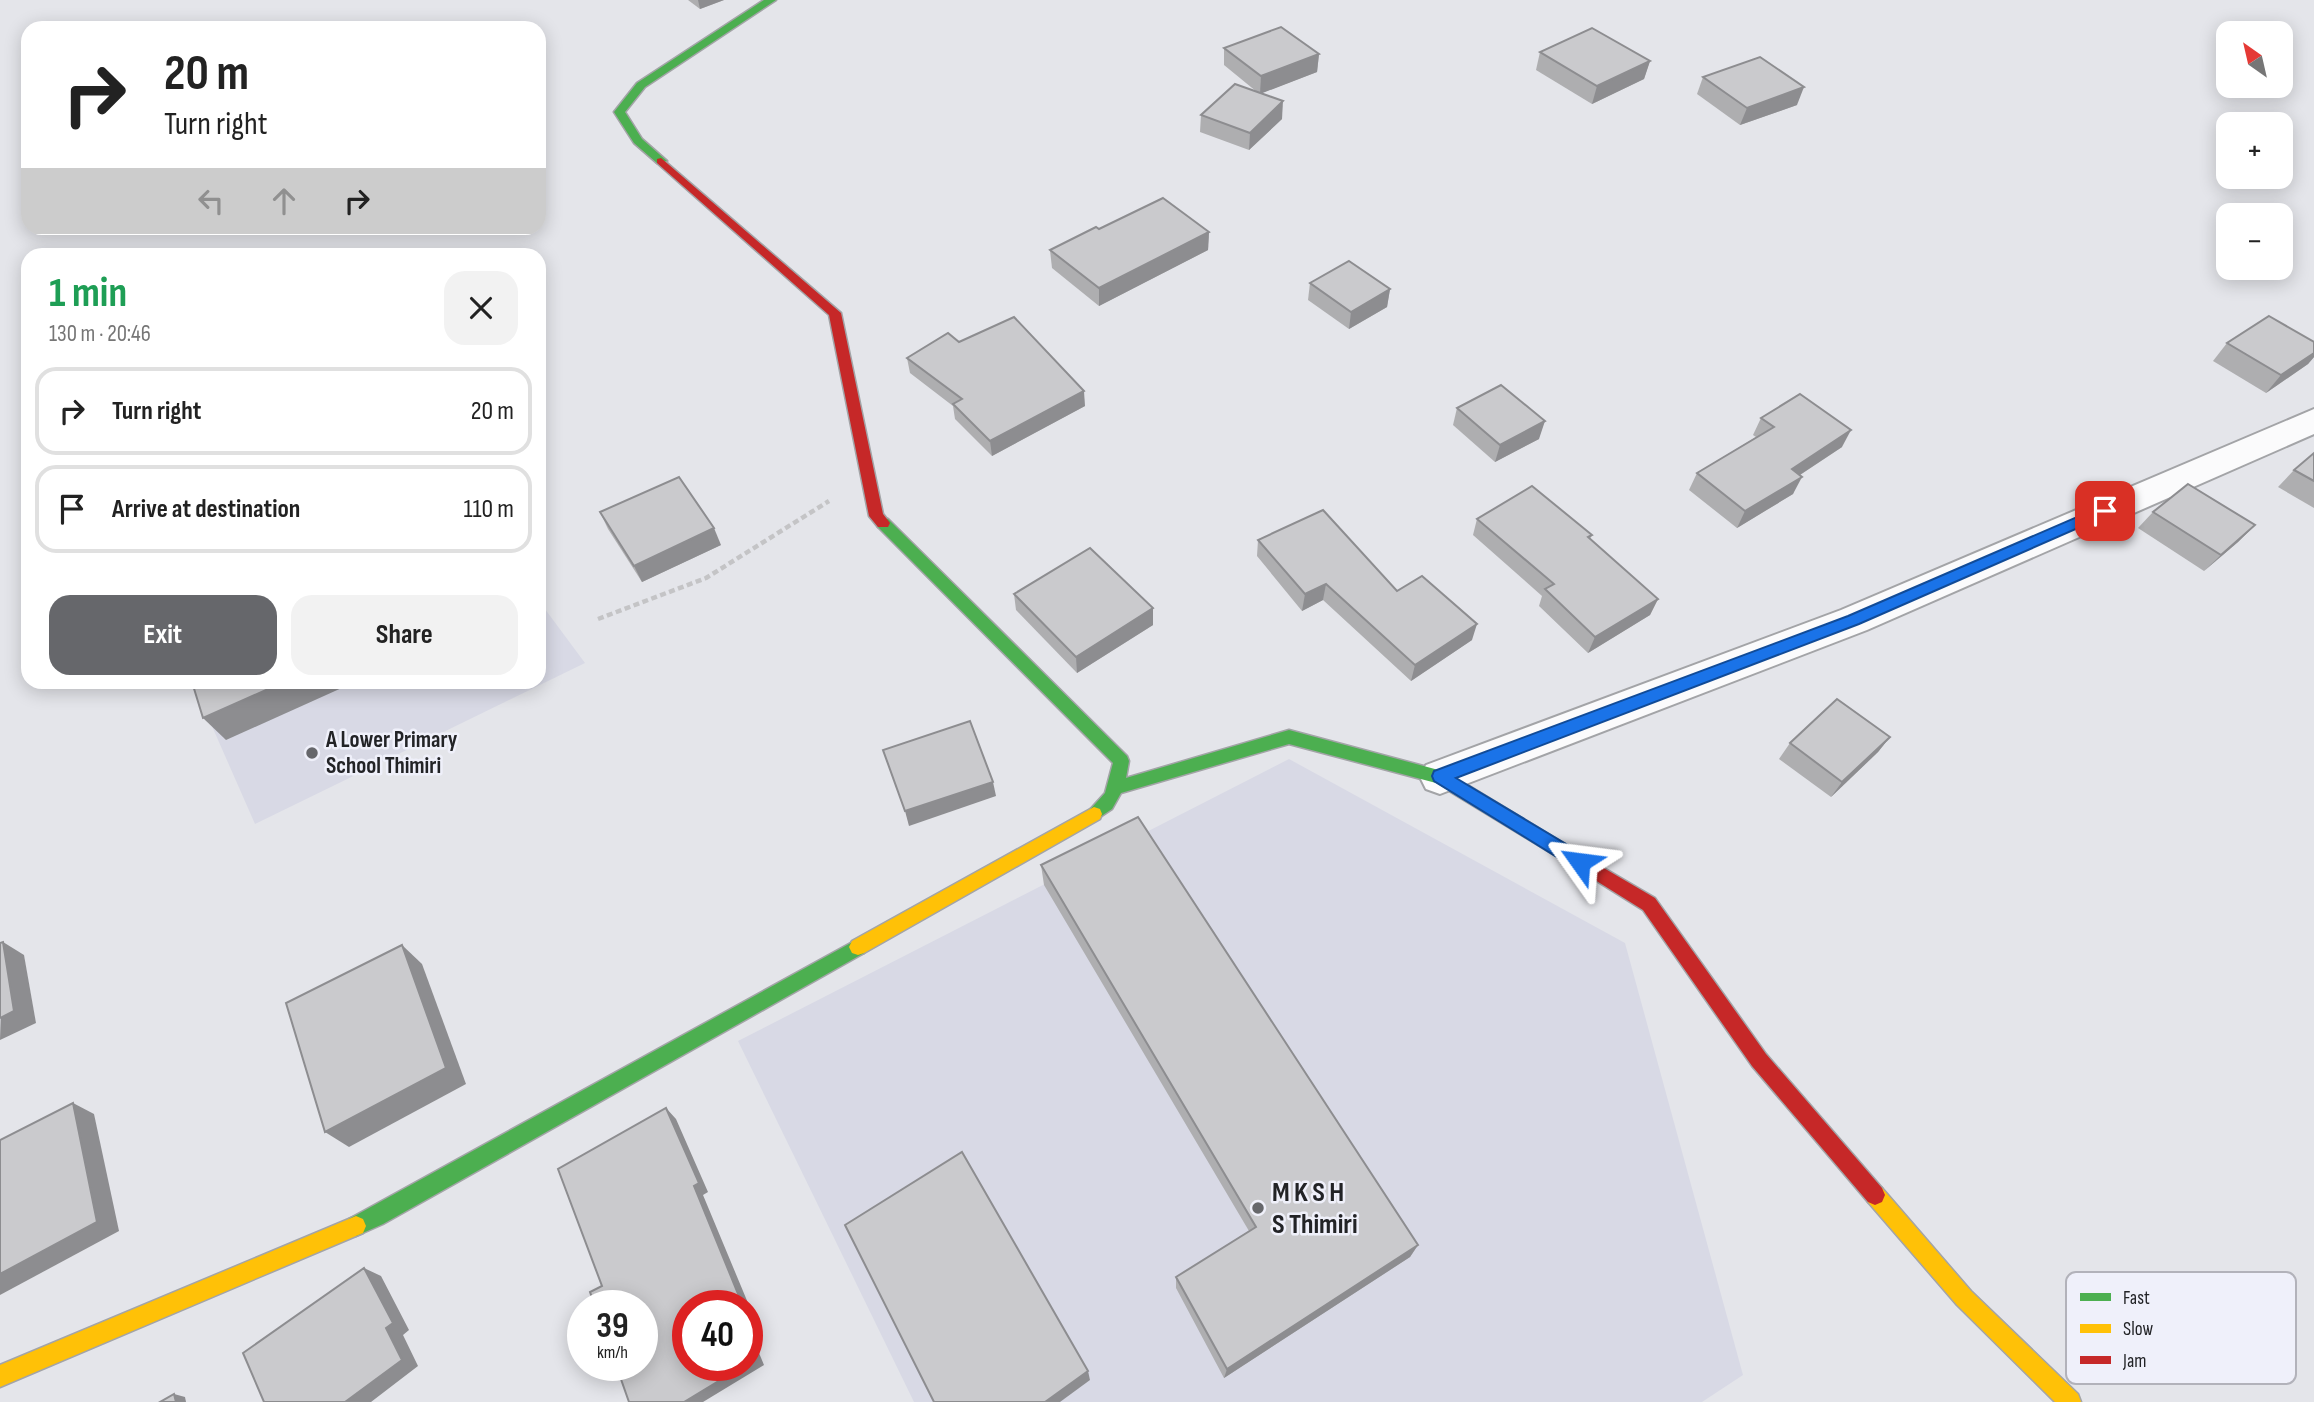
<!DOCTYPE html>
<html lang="en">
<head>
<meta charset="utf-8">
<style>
  body { margin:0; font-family:"Sofia Sans Condensed",sans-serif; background:#f2f2f2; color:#222; height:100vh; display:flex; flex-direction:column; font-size:26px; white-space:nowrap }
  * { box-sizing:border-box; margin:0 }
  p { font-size:23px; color:#767676 }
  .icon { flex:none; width:38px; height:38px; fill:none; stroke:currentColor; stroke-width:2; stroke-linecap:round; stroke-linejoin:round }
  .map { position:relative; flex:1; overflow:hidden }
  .details { position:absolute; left:21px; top:248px; width:525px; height:441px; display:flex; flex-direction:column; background:#fff; border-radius:21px; box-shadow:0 4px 18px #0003 }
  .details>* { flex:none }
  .guide { position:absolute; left:21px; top:21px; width:525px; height:214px; border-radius:21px; box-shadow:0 4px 18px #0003; background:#fff; color:#222; overflow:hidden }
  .needle { width:46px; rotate:326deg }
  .buttons { position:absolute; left:2216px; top:21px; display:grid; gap:14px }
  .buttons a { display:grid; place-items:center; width:77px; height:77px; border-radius:14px; background:#fff; box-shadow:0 4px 18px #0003; font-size:35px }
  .speed { position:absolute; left:567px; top:1290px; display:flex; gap:14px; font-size:35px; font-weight:700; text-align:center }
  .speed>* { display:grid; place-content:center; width:91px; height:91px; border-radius:50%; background:#fff; box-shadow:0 4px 18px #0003; line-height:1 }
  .speed small { font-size:18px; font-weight:400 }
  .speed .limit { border:10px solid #d22; background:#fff; color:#111 }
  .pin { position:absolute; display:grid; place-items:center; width:60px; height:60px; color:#fff; margin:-30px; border-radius:14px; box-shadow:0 4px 10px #0006 }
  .me { position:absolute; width:77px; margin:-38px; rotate:301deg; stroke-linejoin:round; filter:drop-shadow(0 0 5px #0008) }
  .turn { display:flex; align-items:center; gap:24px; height:147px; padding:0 28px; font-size:32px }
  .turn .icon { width:91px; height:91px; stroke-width:2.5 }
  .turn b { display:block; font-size:49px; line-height:60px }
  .lanes { display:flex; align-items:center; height:66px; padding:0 28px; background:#0003; justify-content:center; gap:35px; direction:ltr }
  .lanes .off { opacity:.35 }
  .round { display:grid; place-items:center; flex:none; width:74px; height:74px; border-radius:21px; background:#f2f2f2 }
  .head { display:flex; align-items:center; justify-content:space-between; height:119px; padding:0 28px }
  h1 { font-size:42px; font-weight:700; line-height:52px; color:#1e9e55 }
  .action { display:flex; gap:14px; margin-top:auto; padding:14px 28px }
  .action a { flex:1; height:80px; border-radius:21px; background:#66676b; color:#fff; font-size:28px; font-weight:700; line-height:80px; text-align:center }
  .action a+a { background:#f2f2f2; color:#222 }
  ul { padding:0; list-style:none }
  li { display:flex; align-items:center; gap:21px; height:88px; margin:0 14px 10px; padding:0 14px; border:4px solid #e0e0e0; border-radius:21px }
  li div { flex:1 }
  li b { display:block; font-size:26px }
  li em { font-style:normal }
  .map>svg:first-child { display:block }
</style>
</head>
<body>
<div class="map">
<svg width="2314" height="1402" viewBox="0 0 2314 1402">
  <rect width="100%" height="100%" fill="#e4e5ea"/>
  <g fill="#d8d9e5">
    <path d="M539 601 585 663 255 824 193 683 539 682Z"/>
    <path d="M1289 759 1625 943 1743 1375 1702 1402H914L738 1041Z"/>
  </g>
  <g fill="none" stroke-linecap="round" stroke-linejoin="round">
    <defs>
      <path id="street" d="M2314 409V434L1867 630 1440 794 1426 789 1420 777 1426 765 1841 610Z"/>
      <g id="fast">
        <path d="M764 0H776L645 87 625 112 642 139 667 161 657 163 634 143 614 112 637 83Z"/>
        <path d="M883 518 888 519 1127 756 1129 761 1126 778 1289 730 1446 772 1591 860 1594 865 1591 870 1585 873 1579 870 1436 783 1289 744 1121 793 1112 809 1094 821 1088 819 1086 814 1105 793 1113 763 878 527 876 523Z"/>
        <path d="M858 939 864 941 867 947 864 953 383 1224 356 1236 349 1233 346 1226 349 1219Z"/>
      </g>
      <g id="slow">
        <path d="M1094 807 1100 809 1102 814 1100 819 864 953 858 955 852 953 849 947 852 941Z"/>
        <path d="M1875 1185 1882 1188 1971 1291 2078 1394 2081 1402H2055L1957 1305 1868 1202 1865 1195 1868 1188Z"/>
        <path d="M356 1216 363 1219 366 1226 363 1233 0 1387V1365Z"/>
      </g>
      <g id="jam">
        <path d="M661 158 841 313 883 514 890 523 888 527H878L869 516 829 315 657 163V159Z"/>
        <path d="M1585 857 1655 898 1766 1054 1882 1188 1885 1195 1882 1202 1875 1205 1868 1202 1752 1066 1643 910 1579 870 1576 865 1579 860Z"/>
      </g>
    </defs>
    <use href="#street" stroke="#a3a4a7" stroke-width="4"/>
    <use href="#fast" stroke="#a3a4a7" stroke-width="3"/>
    <use href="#slow" stroke="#a3a4a7" stroke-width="3"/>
    <use href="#jam" stroke="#a3a4a7" stroke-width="3"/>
    <path stroke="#c4c4c6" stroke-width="4.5" stroke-dasharray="6 3.5" stroke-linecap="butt" d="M598 619 706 578 829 501"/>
    <use href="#street" fill="#fbfbfc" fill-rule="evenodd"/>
    <use href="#fast" fill="#4caf50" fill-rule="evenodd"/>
    <use href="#slow" fill="#ffc107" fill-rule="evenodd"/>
    <use href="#jam" fill="#c62828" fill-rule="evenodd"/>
  </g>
  <g fill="#aeaeb0">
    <path d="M688 0H724L700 9Z"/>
    <path d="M1224 48 1319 54 1317 72 1261 93 1282 119 1249 150 1200 132 1201 115 1257 92 1224 65Z"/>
    <path d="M1540 52 1650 61 1644 79 1592 104 1536 70Z"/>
    <path d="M1703 77 1797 105 1740 125 1697 94Z"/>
    <path d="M1099 229 1209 232 1208 250 1099 306 1052 268 1050 250Z"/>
    <path d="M1310 283 1390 289 1387 307 1349 329 1308 300Z"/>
    <path d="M959 342 1085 406 992 456 955 419 953 406 910 373 907 358Z"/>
    <path d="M2314 342V357L2308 364 2266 393 2213 361 2227 343Z"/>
    <path d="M1457 408 1539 439 1495 462 1453 425Z"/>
    <path d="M1761 418 1842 447 1800 475 1793 494 1737 528 1689 490 1697 473 1756 437 1753 435Z"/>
    <path d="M2314 453V508L2278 487 2294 470Z"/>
    <path d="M600 512 721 545 642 582 608 529Z"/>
    <path d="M2153 512 2255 525 2238 542 2204 571 2138 528Z"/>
    <path d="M1477 519 1592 535 1590 539 1658 599 1650 615 1588 653 1539 606 1542 596 1473 535Z"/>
    <path d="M1258 540 1397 591 1472 640 1411 681 1323 600 1302 611 1257 556Z"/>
    <path d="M1014 594 1153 625 1077 673 1016 610Z"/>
    <path d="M1890 737 1878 752 1831 797 1779 759 1790 743Z"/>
    <path d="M1041 865 1418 1245 1410 1257 1224 1378 1176 1288V1277L1249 1231 1044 885Z"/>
  </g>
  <g fill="#8d8d90">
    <path d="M698 0H724L700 9Z"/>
    <path d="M1319 54 1317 72 1260 94 1261 76Z"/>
    <path d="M1650 61 1644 79 1592 104 1597 86Z"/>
    <path d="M1804 87 1797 105 1740 125 1747 108Z"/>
    <path d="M1283 101 1282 119 1249 150 1250 133Z"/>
    <path d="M1209 232 1208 250 1099 306V288Z"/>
    <path d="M1390 289 1387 307 1349 329 1351 312Z"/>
    <path d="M2314 353V357L2308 364 2266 393 2281 375Z"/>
    <path d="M1084 391 1085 406 992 456 990 441Z"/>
    <path d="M1545 421 1539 439 1495 462 1500 445Z"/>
    <path d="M1851 430 1842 447 1783 486 1792 469Z"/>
    <path d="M1802 477 1793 494 1737 528 1745 511Z"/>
    <path d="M2255 525 2238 542 2204 571 2221 555Z"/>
    <path d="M714 528 721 545 642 582 634 566Z"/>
    <path d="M1326 584 1323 600 1302 611 1305 594Z"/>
    <path d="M1658 599 1650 615 1588 653 1595 637Z"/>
    <path d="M1153 608V625L1077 673 1076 657Z"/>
    <path d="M1477 624 1472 640 1411 681 1415 665Z"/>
    <path d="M284 682H355L226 740 203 718Z"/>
    <path d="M1890 737 1878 752 1831 797 1842 782Z"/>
    <path d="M993 782 996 796 909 826 905 811Z"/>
    <path d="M3 942 24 955 36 1023 0 1040Z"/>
    <path d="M402 945 422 964 466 1084 349 1147 325 1132Z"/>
    <path d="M73 1103 94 1114 119 1231 0 1295V1274Z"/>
    <path d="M666 1108 676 1119 708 1192 703 1195 753 1315 747 1318V1306H743L694 1186Z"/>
    <path d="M1418 1245 1410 1257 1224 1378 1227 1369Z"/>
    <path d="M364 1268 381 1276 409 1330 403 1335 418 1366 371 1402H345L386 1328Z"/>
    <path d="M747 1324 764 1365 703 1402H684L745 1365H747Z"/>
    <path d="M1088 1371 1090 1380 1060 1402H1045Z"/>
    <path d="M174 1394 185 1397 186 1402H176Z"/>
  </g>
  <g fill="#cacacd" stroke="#8d8d90" stroke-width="2">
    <path d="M1281 27 1319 54 1261 76 1224 48Z"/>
    <path d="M1592 28 1650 61 1597 86 1540 52Z"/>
    <path d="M1760 57 1804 87 1747 108 1703 77Z"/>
    <path d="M1235 84 1283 101 1250 133 1201 115Z"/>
    <path d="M1163 198 1209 232 1099 288 1050 250 1096 227 1099 229Z"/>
    <path d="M1349 261 1390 289 1351 312 1310 283Z"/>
    <path d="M2269 316 2314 342V353L2281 375 2227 343Z"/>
    <path d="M1014 317 1084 391 990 441 953 404 962 399 907 358 948 333 959 342Z"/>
    <path d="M1501 385 1545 421 1500 445 1457 408Z"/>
    <path d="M1800 394 1851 430 1792 469 1802 477 1745 511 1697 473 1774 427 1761 418Z"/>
    <path d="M2314 453V481L2294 470Z"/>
    <path d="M679 477 714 528 634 566 600 512Z"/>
    <path d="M2188 484 2255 525 2221 555 2153 512Z"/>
    <path d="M1532 486 1592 535 1588 537 1658 599 1595 637 1545 589 1554 584 1477 519Z"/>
    <path d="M1323 510 1397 591 1422 576 1477 624 1415 665 1326 584 1305 594 1258 540Z"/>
    <path d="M1090 548 1153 608 1076 657 1014 594Z"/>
    <path d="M192 682H284L203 718Z"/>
    <path d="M1837 699 1890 737 1842 782 1790 743Z"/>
    <path d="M970 721 993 782 905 811 883 750Z"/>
    <path d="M1138 817 1418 1245 1227 1369 1176 1277 1256 1227 1041 865Z"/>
    <path d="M3 942 14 1011 0 1018V943Z"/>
    <path d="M402 945 446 1068 325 1132 286 1003Z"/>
    <path d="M73 1103 97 1222 0 1274V1140Z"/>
    <path d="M666 1108 699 1183 694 1186 743 1306H688V1365H745L684 1402H629L616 1365H642V1306H595L590 1292 602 1286 558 1169Z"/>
    <path d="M962 1152 1088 1371 1045 1402H934L845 1225Z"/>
    <path d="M364 1268 393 1323 386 1328 402 1360 345 1402H264L243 1353Z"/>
    <path d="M747 1339 755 1359 747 1364Z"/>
    <path d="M174 1394 176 1402H160Z"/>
  </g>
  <path fill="#1a73e8" stroke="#114b97" stroke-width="2" d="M2105 505 2112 511 2110 514 1859 624 1456 778 1586 856 1588 862 1586 867 1580 869 1573 867 1434 781 1432 776 1434 771 1848 616Z"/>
  <g fill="#66676b" stroke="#eff0fa" stroke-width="2.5">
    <circle cx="312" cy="753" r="7"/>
    <circle cx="1258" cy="1208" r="7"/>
  </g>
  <g text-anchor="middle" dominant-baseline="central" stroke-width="5" stroke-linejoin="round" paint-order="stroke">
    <g font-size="23" font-weight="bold" fill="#222326" stroke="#eff0fa" text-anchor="start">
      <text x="326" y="740">A Lower Primary<tspan x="326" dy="26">School Thimiri</tspan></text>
    </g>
    <g font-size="28" font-weight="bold" fill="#222326" stroke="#eff0fa" text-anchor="start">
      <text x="1272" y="1192">M K S H<tspan x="1272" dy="32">S Thimiri</tspan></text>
    </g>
  </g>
  <rect x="2066" y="1272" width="230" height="112" rx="10" fill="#eff0fa" stroke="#b2b2ba" stroke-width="2"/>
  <rect x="2080" y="1293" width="31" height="8" fill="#4caf50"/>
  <rect x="2080" y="1324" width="31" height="9" fill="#ffc107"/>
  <rect x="2080" y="1356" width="31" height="8" fill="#c62828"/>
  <g font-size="19" fill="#222326">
    <text x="2123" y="1304">Fast</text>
    <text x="2123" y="1335">Slow</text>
    <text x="2123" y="1367">Jam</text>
  </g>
</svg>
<div class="buttons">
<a><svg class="needle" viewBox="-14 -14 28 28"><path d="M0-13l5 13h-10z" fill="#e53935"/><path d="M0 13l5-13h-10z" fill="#767676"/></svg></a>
<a>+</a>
<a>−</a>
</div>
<div class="speed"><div>39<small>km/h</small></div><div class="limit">40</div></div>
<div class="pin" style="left:2105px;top:511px;background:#d93025"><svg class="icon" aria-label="arrive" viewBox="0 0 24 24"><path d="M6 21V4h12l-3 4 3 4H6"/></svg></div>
<svg class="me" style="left:1580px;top:862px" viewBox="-20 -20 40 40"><path d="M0-17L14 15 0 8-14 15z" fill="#1a73e8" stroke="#fff" stroke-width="4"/></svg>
<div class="guide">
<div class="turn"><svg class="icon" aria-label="right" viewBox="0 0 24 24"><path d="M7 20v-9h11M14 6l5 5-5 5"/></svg><div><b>20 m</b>Turn right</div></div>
<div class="lanes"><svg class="icon off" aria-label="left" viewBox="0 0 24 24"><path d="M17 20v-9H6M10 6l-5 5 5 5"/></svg><svg class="icon off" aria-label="ahead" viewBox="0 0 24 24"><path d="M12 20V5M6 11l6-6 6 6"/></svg><svg class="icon" aria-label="right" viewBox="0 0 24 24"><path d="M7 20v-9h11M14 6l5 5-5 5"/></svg></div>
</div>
<section class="details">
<div class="head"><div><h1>1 min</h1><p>130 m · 20:46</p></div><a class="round"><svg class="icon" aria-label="close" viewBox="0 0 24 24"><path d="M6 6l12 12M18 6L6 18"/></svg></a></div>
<ul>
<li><svg class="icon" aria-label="right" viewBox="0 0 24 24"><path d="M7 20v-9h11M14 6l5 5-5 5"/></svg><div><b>Turn right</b></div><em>20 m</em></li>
<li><svg class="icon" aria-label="arrive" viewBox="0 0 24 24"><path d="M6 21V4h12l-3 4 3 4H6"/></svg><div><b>Arrive at destination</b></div><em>110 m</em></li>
</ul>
<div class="action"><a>Exit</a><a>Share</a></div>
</section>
</div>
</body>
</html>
